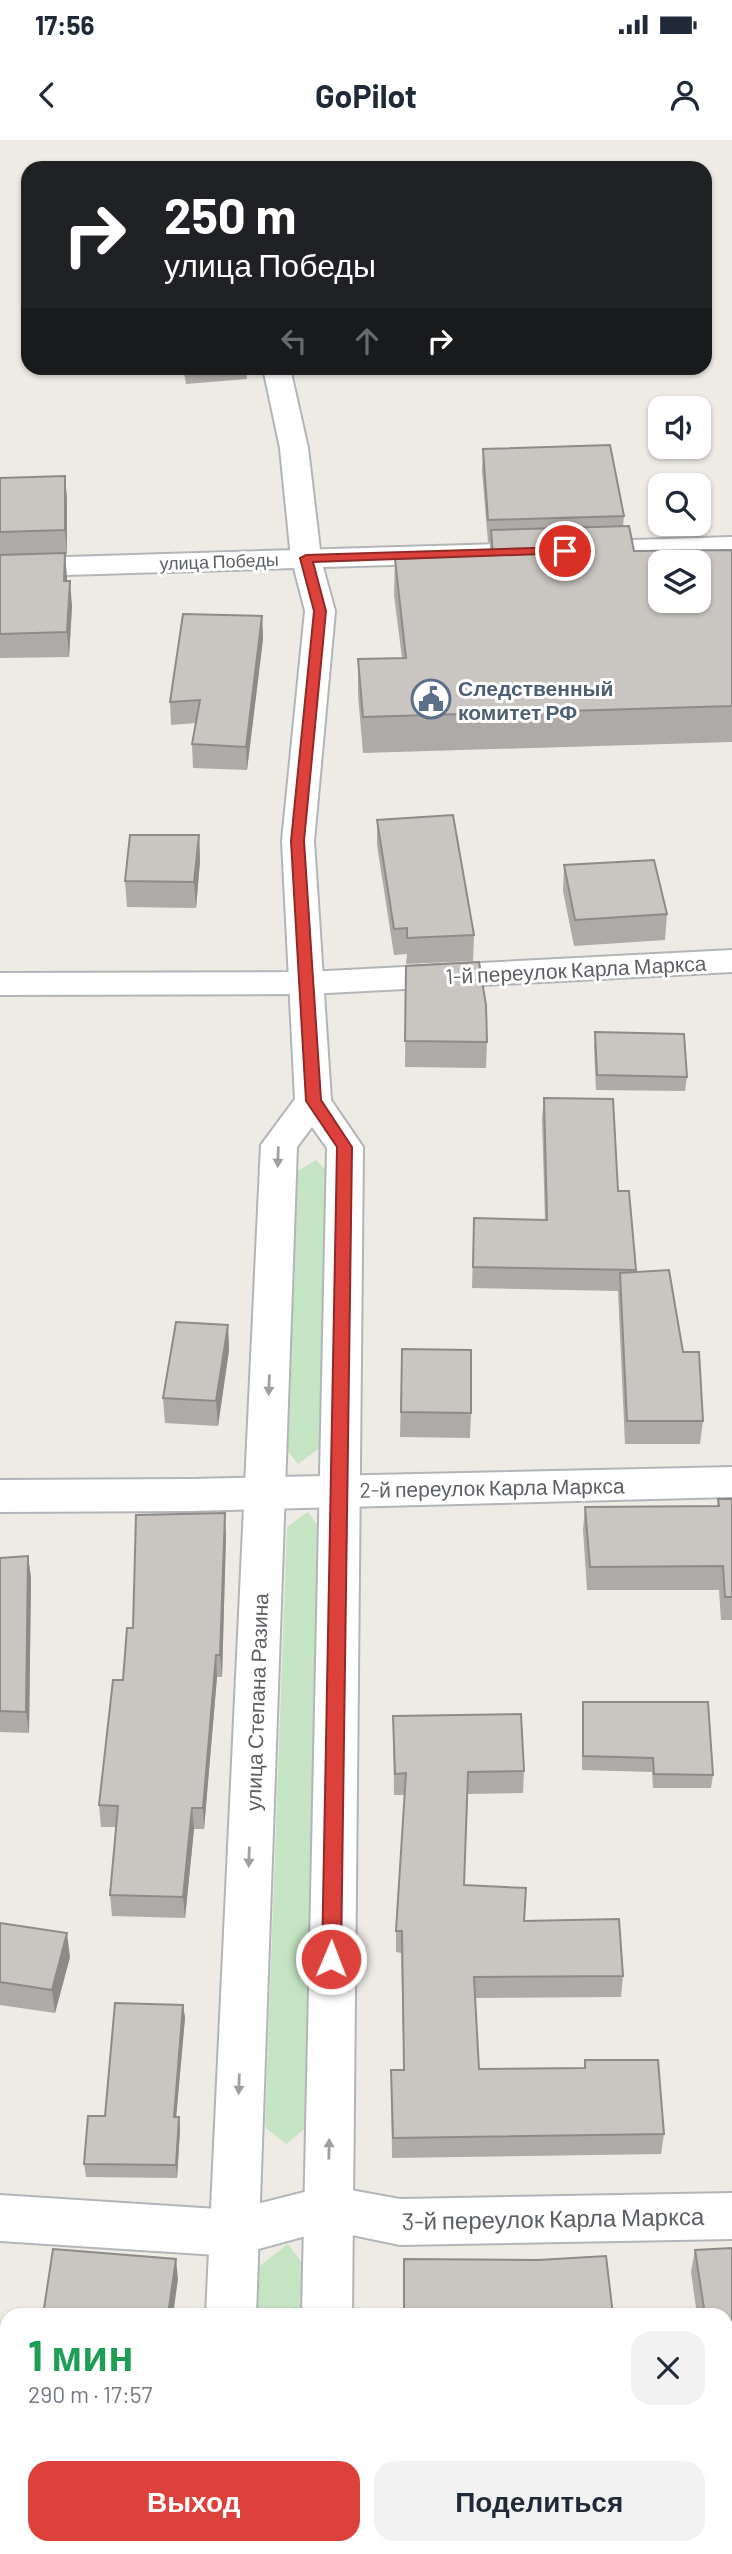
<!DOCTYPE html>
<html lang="ru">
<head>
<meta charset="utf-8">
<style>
  body { margin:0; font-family:Barlow,sans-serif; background:#f2f2f3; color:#1f2937; height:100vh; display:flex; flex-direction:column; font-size:26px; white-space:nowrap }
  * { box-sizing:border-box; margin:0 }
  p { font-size:23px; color:#747a83 }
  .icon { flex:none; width:38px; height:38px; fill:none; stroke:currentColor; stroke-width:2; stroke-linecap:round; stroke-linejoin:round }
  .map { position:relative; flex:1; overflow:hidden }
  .sheet { position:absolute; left:0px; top:2168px; width:733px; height:247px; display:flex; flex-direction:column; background:#fff; border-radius:21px 21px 0 0; box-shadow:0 2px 5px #0004 }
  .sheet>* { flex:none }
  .hud { position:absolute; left:21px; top:21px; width:691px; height:214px; border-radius:21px; box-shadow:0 2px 5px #0004; background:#202124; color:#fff; overflow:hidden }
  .controls { position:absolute; left:648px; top:256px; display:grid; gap:14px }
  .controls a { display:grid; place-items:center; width:63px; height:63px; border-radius:14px; background:#fff; box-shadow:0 2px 5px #0004; font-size:35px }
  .pin { position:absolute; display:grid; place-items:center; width:60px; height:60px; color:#fff; margin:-30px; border:4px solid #fff; border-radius:50%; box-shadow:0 2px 7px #0007 }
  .me { position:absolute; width:77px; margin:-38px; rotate:1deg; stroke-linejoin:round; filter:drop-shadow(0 0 5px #0008) }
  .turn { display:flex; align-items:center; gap:24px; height:147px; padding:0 28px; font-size:32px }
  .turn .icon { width:91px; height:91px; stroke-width:2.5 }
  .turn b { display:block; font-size:49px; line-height:60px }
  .lanes { display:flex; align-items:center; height:66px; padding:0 28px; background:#0003; justify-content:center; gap:35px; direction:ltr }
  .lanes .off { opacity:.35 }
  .round { display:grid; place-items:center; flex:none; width:74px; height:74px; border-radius:21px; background:#f2f2f3 }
  .head { display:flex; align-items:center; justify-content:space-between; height:119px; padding:0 28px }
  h1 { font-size:42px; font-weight:700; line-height:52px; color:#1e9e55 }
  .action { display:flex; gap:14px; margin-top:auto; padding:14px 28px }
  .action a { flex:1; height:80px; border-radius:21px; background:#dd413b; color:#fff; font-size:28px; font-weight:700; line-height:80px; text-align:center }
  .action a+a { background:#f2f2f3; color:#1f2937 }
  .status { display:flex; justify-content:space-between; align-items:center; height:49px; padding:0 35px; background:#fff; direction:ltr }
  .status svg { height:19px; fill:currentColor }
  header { display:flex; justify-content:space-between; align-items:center; height:91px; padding:0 28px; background:#fff; font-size:32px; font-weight:700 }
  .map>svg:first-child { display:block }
</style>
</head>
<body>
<div class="status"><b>17:56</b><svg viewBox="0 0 49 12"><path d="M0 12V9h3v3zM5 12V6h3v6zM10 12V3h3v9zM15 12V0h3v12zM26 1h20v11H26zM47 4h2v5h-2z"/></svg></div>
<header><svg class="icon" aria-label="back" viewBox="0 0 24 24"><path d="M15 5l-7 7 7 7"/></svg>GoPilot<svg class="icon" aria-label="person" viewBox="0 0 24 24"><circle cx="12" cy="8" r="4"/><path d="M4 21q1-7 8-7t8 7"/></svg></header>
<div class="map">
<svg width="732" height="2414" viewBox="0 0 732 2414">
  <rect width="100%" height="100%" fill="#eeebe4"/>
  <g fill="#c4e4c3">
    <path d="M316 1020 330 1034 321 1307 298 1324 285 1308 294 1033Z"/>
    <path d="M308 1372 321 1390 308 1986 286 2004 265 1987 287 1387Z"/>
    <path d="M288 2104 305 2127 304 2175H256L257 2128Z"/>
  </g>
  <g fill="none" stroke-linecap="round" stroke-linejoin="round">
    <defs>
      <g id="minor">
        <path d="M263 228H290L308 308 321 418 316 424 306 427 296 424 291 418 280 308Z"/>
        <path d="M732 810V832L308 854 0 855V833L308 832Z"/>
        <path d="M732 1327V1357L190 1371 0 1372V1340L190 1339Z"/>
        <path d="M328 2046 400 2059 732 2053V2099L400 2105 328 2090 233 2116 0 2101V2055L233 2070Z"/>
      </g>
      <g id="tertiary">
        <path d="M732 397V415L323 427 335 471 314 701 331 960 363 1007 352 2175H302L327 1008 312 987 297 1007 256 2175H206L261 1005 295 959 282 701 305 471 294 428 0 437V419Z"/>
        <path d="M199 2408H251L250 2414H198Z"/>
        <rect x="298" y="2408" width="52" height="6"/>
      </g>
    </defs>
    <use href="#minor" stroke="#b2b5b8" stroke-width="4"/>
    <use href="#tertiary" stroke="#b2b5b8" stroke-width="4"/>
    <use href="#minor" fill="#fff" fill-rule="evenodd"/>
    <use href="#tertiary" fill="#fff" fill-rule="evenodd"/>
  </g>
  <g fill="#adaaa7">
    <path d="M183 228H246L247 239 186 244Z"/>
    <path d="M483 309 624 376 623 386 634 411 732 410V602L363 613 358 555V519L402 518 394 455 395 419 490 416V402H488L482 331Z"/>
    <path d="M65 336 67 360V414H65L67 441 72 466 69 517 0 518V338Z"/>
    <path d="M262 476 263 499 247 630 193 628 192 604 196 583 171 585 170 562Z"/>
    <path d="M377 680 474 795 473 821 406 824 407 814 394 815 377 705Z"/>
    <path d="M199 695 200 721 196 768 127 767 125 741Z"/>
    <path d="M564 725 667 774 665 800 574 806 563 751Z"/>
    <path d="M406 826 487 902 486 928 405 927Z"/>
    <path d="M595 892 687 937 685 951 596 950 594 907Z"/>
    <path d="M544 958 618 1051H629L636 1132 683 1212 703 1281 700 1304H625L618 1151 472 1148 474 1078 545 1080 542 979Z"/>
    <path d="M228 1185 229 1210 218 1286 165 1283 163 1258Z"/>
    <path d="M402 1209 471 1273 470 1298 400 1297Z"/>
    <path d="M718 1359H732V1480H721L719 1450H587L583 1390 585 1367 717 1366Z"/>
    <path d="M226 1395 222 1537H217L204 1689H194L185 1778 112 1776 110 1755 116 1687H101L99 1665 133 1488Z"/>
    <path d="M28 1416 31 1438 29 1593 0 1592V1418Z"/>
    <path d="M583 1562 713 1635 711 1648H653L652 1632 582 1630V1576Z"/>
    <path d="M393 1576 524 1631 523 1653 468 1654 464 1745 524 1781 623 1836 621 1857 475 1858 479 1929 584 1928 585 1920 664 1994 661 2014 392 2018 391 1930H404L401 1813 396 1812V1791L405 1655H394Z"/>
    <path d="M0 1783 70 1817 55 1873 0 1865Z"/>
    <path d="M183 1865 185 1878 176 1977H179L180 1990 177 2038 86 2037 84 2024 105 1976Z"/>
    <path d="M732 2108V2252L726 2253V2175H697L691 2132 695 2110Z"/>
    <path d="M7 2270V2329H4L0 2310Z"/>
    <path d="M47 2408H122L121 2413Z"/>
  </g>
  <g fill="#8d8b88">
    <path d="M65 336 67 360V414L65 390Z"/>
    <path d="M65 413 67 438 66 466 64 441Z"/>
    <path d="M70 441 72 466 69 517 67 492Z"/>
    <path d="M262 476 263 499 247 630 246 607Z"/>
    <path d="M199 695 200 721 196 768 194 742Z"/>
    <path d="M228 1185 229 1210 218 1286 216 1261Z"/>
    <path d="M225 1373 226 1395 222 1537 220 1515Z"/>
    <path d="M28 1416 31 1438 29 1593 26 1572Z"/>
    <path d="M216 1515 217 1537 204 1689 203 1668Z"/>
    <path d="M192 1668 194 1689 185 1778 183 1757Z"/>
    <path d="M67 1793 70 1817 55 1873 52 1850Z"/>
    <path d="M183 1865 185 1878 175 1990 174 1977Z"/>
    <path d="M179 1977 180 1990 177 2038 176 2025Z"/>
    <path d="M176 2119 178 2139 173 2175H168Z"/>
  </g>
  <g fill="#c9c6c2" stroke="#8d8b88" stroke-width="2" fill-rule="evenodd">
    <path d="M610 305 624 376 488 380 483 309Z"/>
    <path d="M65 336V390L0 392V338Z"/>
    <path d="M629 386 634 411 732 410V566L363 577 358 519 406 518 395 419 493 415 491 390ZM660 422H698V460H660Z"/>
    <path d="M65 413 64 441H70L67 492 0 494V415Z"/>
    <path d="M183 474 262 476 246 607 192 604 200 560 170 562Z"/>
    <path d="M453 675 474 795 407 798V788L394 789 377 680Z"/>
    <path d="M130 695H199L194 742 125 741Z"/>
    <path d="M654 720 667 774 575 780 564 725Z"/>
    <path d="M479 822 486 865 487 902 405 901 406 826Z"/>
    <path d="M595 892 684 894 687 937 597 935Z"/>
    <path d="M544 958 613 959 618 1051H629L636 1130 473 1127 474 1078 547 1080Z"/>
    <path d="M669 1130 683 1212H699L703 1281H627L620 1133Z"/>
    <path d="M176 1182 228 1185 216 1261 163 1258Z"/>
    <path d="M402 1209 471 1210V1273L401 1272Z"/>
    <path d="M718 1359H732V1457H725L723 1426 590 1427 585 1367 719 1366Z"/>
    <path d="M225 1373 220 1515H216L203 1668H192L183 1757 110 1755 118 1666 99 1665 113 1540H123L127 1488H133L136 1375Z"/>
    <path d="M28 1416 26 1572 0 1571V1418Z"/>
    <path d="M583 1562H708L713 1635 654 1634 653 1618 583 1616Z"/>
    <path d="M521 1574 524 1631 468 1632 464 1745 526 1748 524 1781 619 1779 623 1836 474 1837 479 1929 585 1928V1920H658L664 1994 393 1998 391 1930H404L402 1791H396L406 1633 395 1634 393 1576Z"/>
    <path d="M0 1783 67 1793 52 1850 0 1842Z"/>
    <path d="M115 1863 183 1865 174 1977H179L176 2025 84 2024 88 1976H105Z"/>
    <path d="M732 2108V2232H726V2175H705L695 2110Z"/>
    <path d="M53 2109 176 2119 168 2175H43Z"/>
    <path d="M606 2116 613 2175H404V2119L538 2120Z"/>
    <path d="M7 2270V2311L0 2310Z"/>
    <path d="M404 2408H536V2414H405Z"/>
  </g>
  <defs><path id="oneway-solid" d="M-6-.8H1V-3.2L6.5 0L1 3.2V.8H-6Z" transform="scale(1.75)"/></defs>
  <g fill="#9da0a2">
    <use href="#oneway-solid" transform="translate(278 1017) rotate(92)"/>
    <use href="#oneway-solid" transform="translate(269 1245) rotate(92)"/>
    <use href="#oneway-solid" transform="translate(249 1717) rotate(92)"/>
    <use href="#oneway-solid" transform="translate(239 1944) rotate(92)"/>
    <use href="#oneway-solid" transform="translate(329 2009) rotate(-89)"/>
  </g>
  <path fill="#dd413b" stroke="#902a26" stroke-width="2" d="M565 407 571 411 570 413 313 422 326 471 304 701 321 960 352 1007 341 1819 338 1825 331 1828 325 1825 322 1819 337 1007 306 961 291 701 314 471 300 418 306 415Z"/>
  <defs>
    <symbol id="civic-ring" viewBox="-11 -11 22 22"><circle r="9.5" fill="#fff" stroke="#5c6f8a" stroke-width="1.5"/><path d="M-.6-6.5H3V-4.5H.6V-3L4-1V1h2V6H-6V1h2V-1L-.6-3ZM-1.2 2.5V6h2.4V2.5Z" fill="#5c6f8a"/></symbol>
  </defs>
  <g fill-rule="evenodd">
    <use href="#civic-ring" x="409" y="537" width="44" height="44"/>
  </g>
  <g text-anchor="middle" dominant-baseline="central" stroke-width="6" stroke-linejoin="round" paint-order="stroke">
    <g font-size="18" fill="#5c6064" stroke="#fff">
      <text transform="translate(219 421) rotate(-2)">улица Победы</text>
    </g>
    <g font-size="21" font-weight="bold" fill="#4e5e75" stroke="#fff" text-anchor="start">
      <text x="458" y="547">Следственный<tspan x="458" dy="24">комитет РФ</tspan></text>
    </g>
    <g font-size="21" fill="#5c6064" stroke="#fff">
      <text transform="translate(576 829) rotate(-3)">1-й переулок Карла Маркса</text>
      <text transform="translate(492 1347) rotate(-1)">2-й переулок Карла Маркса</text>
      <text transform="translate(256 1562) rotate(-88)">улица Степана Разина</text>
    </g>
    <g font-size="24" fill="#5c6064" stroke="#fff">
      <text transform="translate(553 2078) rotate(-1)">3-й переулок Карла Маркса</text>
    </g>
  </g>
</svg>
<div class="controls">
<a><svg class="icon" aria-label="sound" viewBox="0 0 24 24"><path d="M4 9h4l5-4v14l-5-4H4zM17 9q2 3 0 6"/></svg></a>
<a><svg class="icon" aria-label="search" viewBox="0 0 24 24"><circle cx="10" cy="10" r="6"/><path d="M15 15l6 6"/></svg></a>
<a><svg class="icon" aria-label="layers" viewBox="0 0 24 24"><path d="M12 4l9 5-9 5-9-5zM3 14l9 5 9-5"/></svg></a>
</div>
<div class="pin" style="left:565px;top:411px;background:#d93025"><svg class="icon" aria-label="arrive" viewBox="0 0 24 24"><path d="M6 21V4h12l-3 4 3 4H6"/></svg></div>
<svg class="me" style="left:331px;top:1819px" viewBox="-20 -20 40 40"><circle r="17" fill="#dd413b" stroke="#fff" stroke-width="3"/><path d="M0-11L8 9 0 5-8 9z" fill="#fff"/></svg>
<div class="hud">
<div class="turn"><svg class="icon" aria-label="right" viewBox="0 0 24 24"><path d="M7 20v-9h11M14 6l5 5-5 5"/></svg><div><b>250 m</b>улица Победы</div></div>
<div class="lanes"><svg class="icon off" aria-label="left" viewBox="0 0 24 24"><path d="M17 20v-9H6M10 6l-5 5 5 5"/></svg><svg class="icon off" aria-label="ahead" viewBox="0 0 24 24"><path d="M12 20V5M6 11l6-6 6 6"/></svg><svg class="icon" aria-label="right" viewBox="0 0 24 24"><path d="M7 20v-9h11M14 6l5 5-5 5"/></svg></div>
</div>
<section class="sheet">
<div class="head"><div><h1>1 мин</h1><p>290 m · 17:57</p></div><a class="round"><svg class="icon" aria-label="close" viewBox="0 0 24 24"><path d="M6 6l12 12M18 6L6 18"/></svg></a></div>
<div class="action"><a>Выход</a><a>Поделиться</a></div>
</section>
</div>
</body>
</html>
